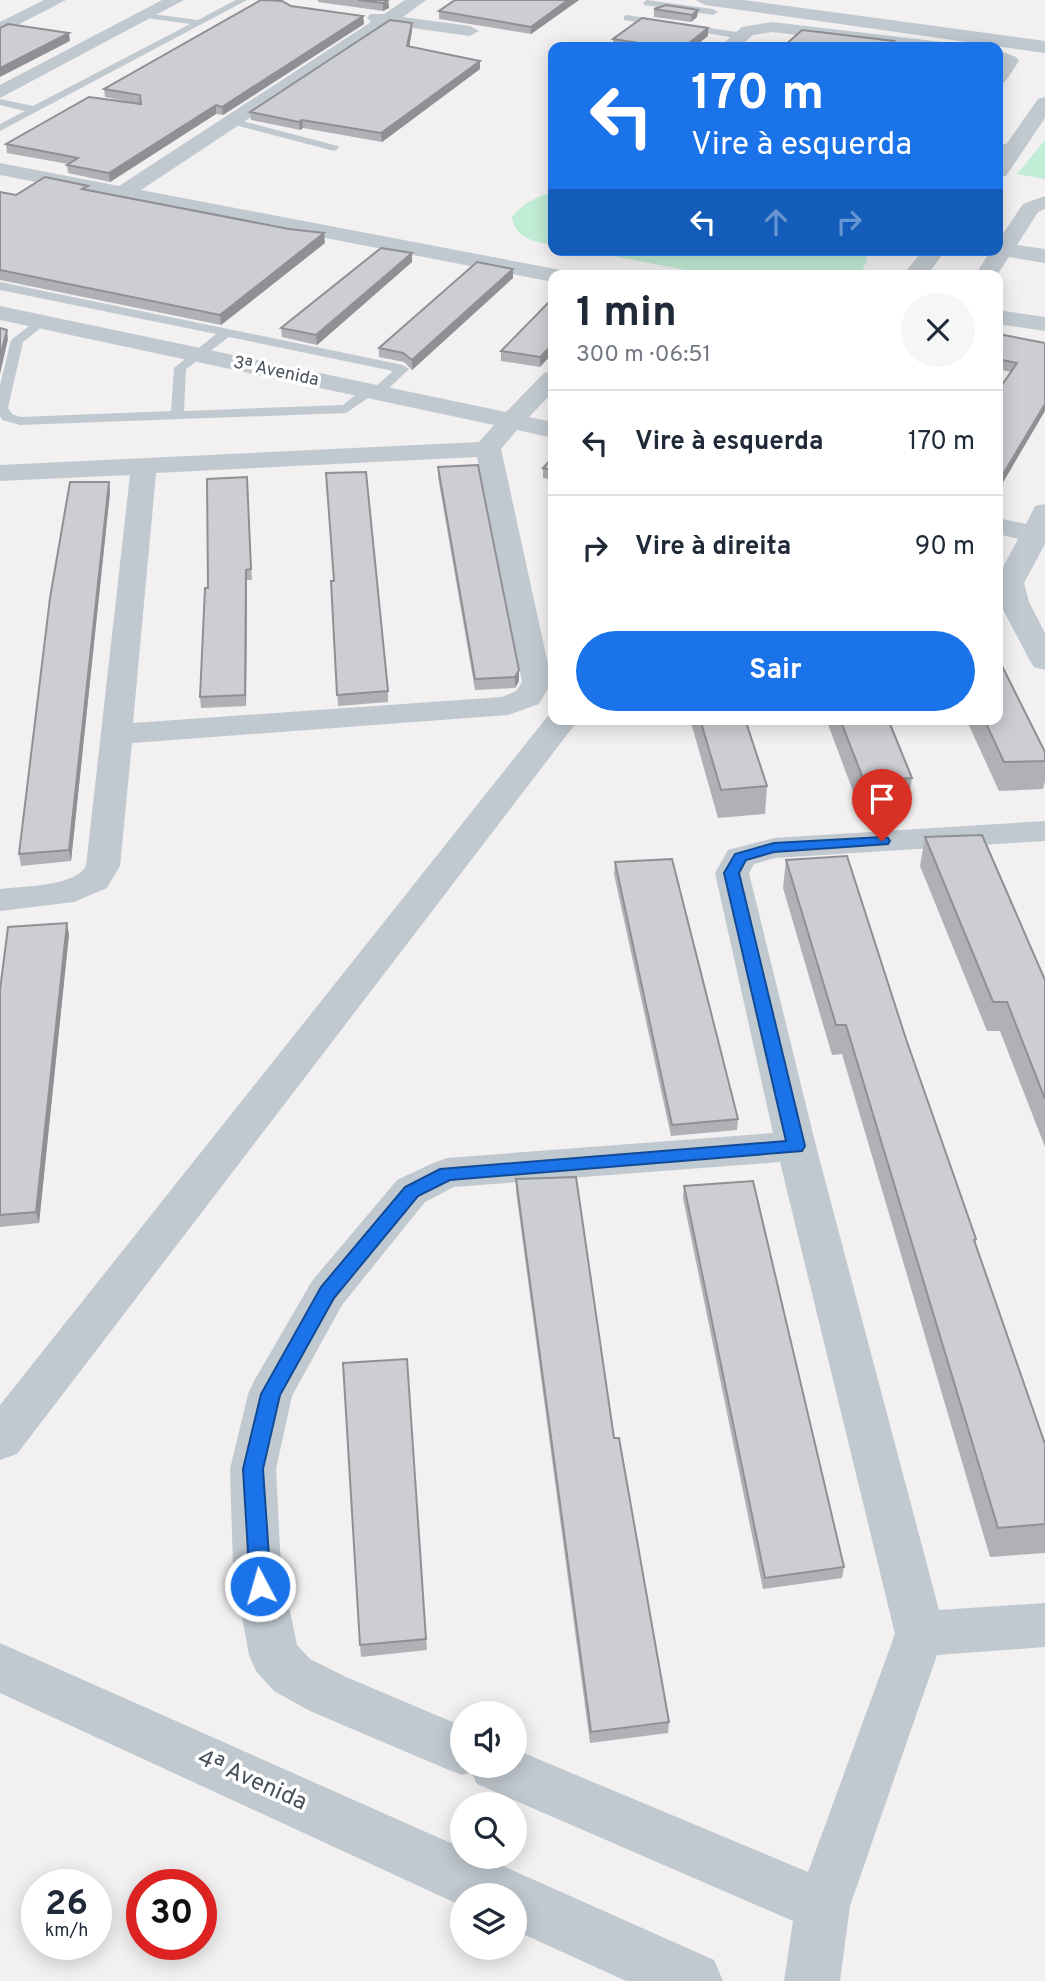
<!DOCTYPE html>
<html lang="pt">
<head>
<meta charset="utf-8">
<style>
  body { margin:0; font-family:Overpass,sans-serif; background:#f6f6f7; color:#1f2937; height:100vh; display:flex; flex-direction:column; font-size:26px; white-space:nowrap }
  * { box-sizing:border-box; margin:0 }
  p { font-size:23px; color:#747a83 }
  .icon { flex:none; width:38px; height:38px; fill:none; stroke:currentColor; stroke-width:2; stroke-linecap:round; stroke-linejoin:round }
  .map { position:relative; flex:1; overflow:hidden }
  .panel { position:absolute; left:548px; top:270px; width:455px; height:455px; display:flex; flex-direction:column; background:#fff; border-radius:14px; box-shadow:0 4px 18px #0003 }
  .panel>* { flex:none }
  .hud { position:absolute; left:548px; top:42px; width:455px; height:214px; border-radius:14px; box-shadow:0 4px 18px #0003; background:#1a73e8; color:#fff; overflow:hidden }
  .tools { position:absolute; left:450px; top:1701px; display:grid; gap:14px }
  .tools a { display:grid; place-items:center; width:77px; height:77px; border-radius:50%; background:#fff; box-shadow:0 4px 18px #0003; font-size:35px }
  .speed { position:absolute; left:21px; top:1869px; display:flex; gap:14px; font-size:35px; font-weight:700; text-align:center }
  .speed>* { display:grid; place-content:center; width:91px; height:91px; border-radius:50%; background:#fff; box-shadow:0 4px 18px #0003; line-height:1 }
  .speed small { font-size:18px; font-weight:400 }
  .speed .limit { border:10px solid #d22; background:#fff; color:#111 }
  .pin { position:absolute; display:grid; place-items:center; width:60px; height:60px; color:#fff; margin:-72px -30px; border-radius:50% 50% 50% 0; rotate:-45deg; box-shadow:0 0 7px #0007 }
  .pin .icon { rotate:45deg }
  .me { position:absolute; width:77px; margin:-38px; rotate:354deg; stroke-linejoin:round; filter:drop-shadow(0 0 5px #0008) }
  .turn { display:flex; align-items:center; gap:24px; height:147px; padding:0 28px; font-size:32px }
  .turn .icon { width:91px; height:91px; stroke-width:2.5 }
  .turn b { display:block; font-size:49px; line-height:60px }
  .lanes { display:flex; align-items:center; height:66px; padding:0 28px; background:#0003; justify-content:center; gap:35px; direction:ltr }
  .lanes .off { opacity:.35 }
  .round { display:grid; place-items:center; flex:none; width:74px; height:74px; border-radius:37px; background:#f6f6f7 }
  .summary { display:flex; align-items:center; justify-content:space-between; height:119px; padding:0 28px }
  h1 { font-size:42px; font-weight:700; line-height:52px }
  .cta { display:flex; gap:14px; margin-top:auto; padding:14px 28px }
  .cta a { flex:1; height:80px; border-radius:42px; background:#1a73e8; color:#fff; font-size:28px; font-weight:700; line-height:80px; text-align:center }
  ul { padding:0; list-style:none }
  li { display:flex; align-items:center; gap:21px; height:105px; padding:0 28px; border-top:2px solid #e0e1e3 }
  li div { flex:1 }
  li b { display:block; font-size:26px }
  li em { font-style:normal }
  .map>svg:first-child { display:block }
</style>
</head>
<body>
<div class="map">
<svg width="1045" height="1981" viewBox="0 0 1045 1981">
  <rect width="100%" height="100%" fill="#f2f0f0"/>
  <g fill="#c1ecd5">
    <path d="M1045 140V179L1017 174Z"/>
    <path d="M553 192V245C534 242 515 238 512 217 523 203 536 197 553 192Z"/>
    <path d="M581 250H864L867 260 862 271 855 275H713Z"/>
  </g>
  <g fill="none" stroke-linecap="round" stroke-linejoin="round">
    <g fill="#c1c9d0" fill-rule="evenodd">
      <path d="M236 0H247L0 131V124L25 111 0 105V99L33 106 190 24 147 18 144 17V13L198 20Z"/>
      <path d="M647 0 713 9 718 12 713 15 644 5 643 3Z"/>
      <path d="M627 15 742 33 747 36 742 39 624 20V16Z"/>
      <path d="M231 118 338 146 339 148 334 151 227 123 226 121Z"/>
      <path d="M0 282 403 365 409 369 381 396H371L346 413 20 425 2 420 0 416V385L11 340 38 319 48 322 23 342 8 408 12 414 21 417 171 411 174 368 216 334 0 290ZM229 337 393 371 374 388H364L343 405 184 411 186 369Z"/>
    </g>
    <g fill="#c1c9d0" fill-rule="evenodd">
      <path d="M44 0H66L0 34V22Z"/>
      <path d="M162 0H184L0 98V85Z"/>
      <path d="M405 0H426L403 17 470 26 479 31 470 36 390 25 141 190 561 270 564 275H553V282L0 175V163L119 186 371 22 367 18 370 14H384Z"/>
      <path d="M772 22 942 42 951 47H899L772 32 753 35 739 47H719L742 27Z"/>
      <path d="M998 50 1016 57 1019 61 1005 82 998 84Z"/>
      <path d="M998 143 1019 147 1022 151 1019 155H998Z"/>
      <path d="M1045 196V209L1038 212 1017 245 1045 249V263L1009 257 997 275H975L990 252 989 250H998V241L1023 204Z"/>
      <path d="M0 306 506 412 544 373 553 371V392L529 417 553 422V438L517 430 501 449 552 682 539 704 508 715 132 743 120 866 107 888 74 902 0 911V889C23 886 74 887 86 866L130 475 0 481V465L479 442 494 425 0 320ZM477 457 522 682 516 691 502 697 133 723 156 473Z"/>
      <path d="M998 310 1045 317V331L998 324Z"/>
      <path d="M1045 504V544L1024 583 1029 602 1045 633V670L1034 667 1030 661 999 602C994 576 1007 561 1018 539L998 534V518L1026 524 1035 506Z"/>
      <path d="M1045 821V841L775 858 754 864 749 873 816 1146 939 1610 1045 1603V1647L937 1655 850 1906 840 1981H784L793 1921 477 1784 471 1772 462 1775 444 1768 310 1711 274 1691 256 1671 249 1655 233 1567 230 1469 248 1394 254 1381 312 1281 397 1180 433 1163 447 1158 773 1133 715 873 728 850 774 838ZM780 1162 895 1634 808 1872 514 1749V1766H462V1726L346 1677 310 1659 297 1645 281 1567 276 1469 292 1396 342 1305 425 1202 454 1187Z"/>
    </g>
    <g fill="#c1c9d0" fill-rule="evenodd">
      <path d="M696 0H744L1045 41V53L705 5Z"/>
      <path d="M1045 97V118L1006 176 998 177V156L1038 99Z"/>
      <path d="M923 250H946L927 275H903Z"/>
      <path d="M551 712 553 719H579L17 1454 0 1460V1405Z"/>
      <path d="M0 1643 462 1848V1857H483L714 1960 723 1981H626L514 1930V1895H462V1906L0 1693Z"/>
    </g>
  </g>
  <g fill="#b0b1b6">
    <path d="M318 0H388L389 8 383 11 318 2Z"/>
    <path d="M579 0 531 34 439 19V11Z"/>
    <path d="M291 6 363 16 364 24 223 115 216 114 110 182 68 173 67 165 68 164 7 153 6 144 141 104 105 97 104 89Z"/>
    <path d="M654 9 698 10 697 17 691 22 654 17Z"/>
    <path d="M412 23V31L409 47 480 69 382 142 303 128 300 130 251 120 250 112Z"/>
    <path d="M708 28V36L694 47H613V39Z"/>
    <path d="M88 191 325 243 221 325 0 280V192L16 195Z"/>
    <path d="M412 262 317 345 282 337 281 328Z"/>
    <path d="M513 269V278L412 370 404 362 379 357V348Z"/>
    <path d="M553 298 540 367 501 361V351Z"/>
    <path d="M998 334 1045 343 998 491V391L1011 372 998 369Z"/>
    <path d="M553 457V480L543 478V468Z"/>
    <path d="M438 467 519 670V681L515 688 475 690 438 477Z"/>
    <path d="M247 477 252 580H247L246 706 201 708 200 697 208 588Z"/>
    <path d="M110 492 71 861 21 866 19 854Z"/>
    <path d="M331 581H334L388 691V702L338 706Z"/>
    <path d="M690 719H745L767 786 765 814 718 818Z"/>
    <path d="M826 719H888L912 778 907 807 860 810Z"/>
    <path d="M966 719H998L1045 752V781L1043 789 999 791Z"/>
    <path d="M925 837 1045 980V1147L1000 1031H987L920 866Z"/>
    <path d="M786 860 906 1039 976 1239 975 1244 1045 1444V1553L990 1557 842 1054 832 1055 783 888Z"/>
    <path d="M615 862 738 1119 737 1130 671 1136 614 874Z"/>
    <path d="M69 934 39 1223 0 1227V990Z"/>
    <path d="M516 1179 669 1722 668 1733 590 1743 516 1191Z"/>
    <path d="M684 1186 844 1567 842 1578 763 1589 683 1198Z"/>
    <path d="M407 1359 427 1650 361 1657 360 1645Z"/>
  </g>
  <g fill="#909094">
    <path d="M388 0 389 8 383 11V3Z"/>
    <path d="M568 0H579L531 34V27Z"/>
    <path d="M698 10 697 17 691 22 692 15Z"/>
    <path d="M363 16 364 24 223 115 222 107Z"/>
    <path d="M412 23V31L408 54 407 46Z"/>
    <path d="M708 28V36L694 47H684Z"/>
    <path d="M69 33 70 41 0 77V68Z"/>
    <path d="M480 61V69L382 142 381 133Z"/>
    <path d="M216 105V114L110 182 109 173Z"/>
    <path d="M302 120 303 128 300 130 299 122Z"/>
    <path d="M324 233 325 243 221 325 220 315Z"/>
    <path d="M412 253V262L317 345 316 335Z"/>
    <path d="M513 269V278L412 370V360Z"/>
    <path d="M7 330 8 339 0 374V357Z"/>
    <path d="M553 344V353L540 367V357Z"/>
    <path d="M1045 404V411L998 491 999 481Z"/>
    <path d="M109 482 110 492 71 861 69 850Z"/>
    <path d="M246 570 247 580 246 706 245 695Z"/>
    <path d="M519 670V681L515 688V677Z"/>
    <path d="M67 923 69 934 39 1223 36 1212Z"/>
  </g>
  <g fill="#cdced4" stroke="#909094" stroke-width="2">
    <path d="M261 0 282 1 291 6 363 16 222 107 216 105 109 173 67 165 78 158 6 144 89 97 141 104 140 95 104 89Z"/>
    <path d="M358 0H388L383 3Z"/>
    <path d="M455 0H568L531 27 439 11Z"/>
    <path d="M666 5 698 10 692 15 654 9Z"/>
    <path d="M642 18 708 28 684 47H665L613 39Z"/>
    <path d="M390 20 412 23 407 46 480 61 381 133 302 120 299 122 250 112Z"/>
    <path d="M8 24 69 33 0 68V28Z"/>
    <path d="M802 30 894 41 887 47H783Z"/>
    <path d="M45 177 88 186 82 189 289 229 324 233 220 315 0 270V192L16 195Z"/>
    <path d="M381 248 412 253 316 335 281 328Z"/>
    <path d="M477 262 513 269 412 360 403 353 379 348Z"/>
    <path d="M553 298V344L540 357 501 351Z"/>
    <path d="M0 328 7 330 0 357Z"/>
    <path d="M998 334 1045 343V404L999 481 998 480V391L1017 363 998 359Z"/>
    <path d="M553 457V470L543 468Z"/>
    <path d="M478 465 519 670 515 677 475 679 438 467Z"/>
    <path d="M366 472 388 691 337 695 331 581H334L326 473Z"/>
    <path d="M247 477 251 569 246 570 245 695 200 697 205 588H208L207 479Z"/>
    <path d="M70 482H109L69 850 19 854 50 598Z"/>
    <path d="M998 658 1045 752V761L1004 762 984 719H998Z"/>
    <path d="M700 719H745L767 786 721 790Z"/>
    <path d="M840 719H888L912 778 864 781Z"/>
    <path d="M982 835 1045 980V1099L1007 1002H993L925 837Z"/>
    <path d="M847 856 906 1039 976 1239 974 1240 1045 1444V1524L998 1528 846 1025H836L786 860Z"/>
    <path d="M672 859 738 1119 672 1125 615 862Z"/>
    <path d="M67 923 36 1212 0 1215V990L8 927Z"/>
    <path d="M576 1177 614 1438H619L669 1722 591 1732 516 1179Z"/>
    <path d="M753 1181 844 1567 765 1578 684 1186Z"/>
    <path d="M407 1359 426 1639 360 1645 343 1363Z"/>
  </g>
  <path fill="#1a73e8" stroke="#114b97" stroke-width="2" d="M882 837 888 838 890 841 888 844 774 852 746 860 739 873 805 1146 802 1151 450 1180 418 1196 334 1298 280 1395 263 1469 271 1586 268 1592 260 1595 253 1592 250 1586 243 1469 261 1394 321 1287 405 1187 440 1169 786 1141 724 873 735 854 774 843Z"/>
  <g text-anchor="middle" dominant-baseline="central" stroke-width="7" stroke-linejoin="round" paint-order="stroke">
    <g font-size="18" fill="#49515b" stroke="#fff">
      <text transform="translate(276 372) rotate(12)">3ª Avenida</text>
    </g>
    <g font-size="24" fill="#49515b" stroke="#fff">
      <text transform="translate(252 1781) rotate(24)">4ª Avenida</text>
    </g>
  </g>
</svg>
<div class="tools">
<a><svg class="icon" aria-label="sound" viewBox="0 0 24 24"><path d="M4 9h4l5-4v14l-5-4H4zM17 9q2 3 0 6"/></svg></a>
<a><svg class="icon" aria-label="search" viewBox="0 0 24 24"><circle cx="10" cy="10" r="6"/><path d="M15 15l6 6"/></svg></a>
<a><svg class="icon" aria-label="layers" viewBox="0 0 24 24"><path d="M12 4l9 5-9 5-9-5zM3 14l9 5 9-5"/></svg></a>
</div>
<div class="speed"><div>26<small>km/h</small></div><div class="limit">30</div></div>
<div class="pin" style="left:882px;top:841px;background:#d93025"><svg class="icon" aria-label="arrive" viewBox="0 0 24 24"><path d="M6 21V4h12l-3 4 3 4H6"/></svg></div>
<svg class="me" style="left:260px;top:1586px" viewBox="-20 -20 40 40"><circle r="17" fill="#1a73e8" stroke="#fff" stroke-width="3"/><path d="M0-11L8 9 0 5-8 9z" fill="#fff"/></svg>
<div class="hud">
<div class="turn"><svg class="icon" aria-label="left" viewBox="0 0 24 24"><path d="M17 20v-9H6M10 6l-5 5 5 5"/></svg><div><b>170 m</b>Vire à esquerda</div></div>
<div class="lanes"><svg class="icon" aria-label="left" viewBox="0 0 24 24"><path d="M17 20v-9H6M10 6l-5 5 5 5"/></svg><svg class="icon off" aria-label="ahead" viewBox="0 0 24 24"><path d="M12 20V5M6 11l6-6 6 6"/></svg><svg class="icon off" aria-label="right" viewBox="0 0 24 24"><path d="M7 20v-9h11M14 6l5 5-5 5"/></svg></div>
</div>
<section class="panel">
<div class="summary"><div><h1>1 min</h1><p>300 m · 06:51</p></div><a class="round"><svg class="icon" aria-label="close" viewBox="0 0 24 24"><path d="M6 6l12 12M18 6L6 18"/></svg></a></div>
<ul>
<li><svg class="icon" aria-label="left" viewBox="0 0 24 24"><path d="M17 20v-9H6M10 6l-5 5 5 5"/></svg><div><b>Vire à esquerda</b></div><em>170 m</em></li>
<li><svg class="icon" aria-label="right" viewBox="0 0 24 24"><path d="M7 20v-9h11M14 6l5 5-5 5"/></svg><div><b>Vire à direita</b></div><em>90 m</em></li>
</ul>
<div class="cta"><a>Sair</a></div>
</section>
</div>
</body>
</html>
